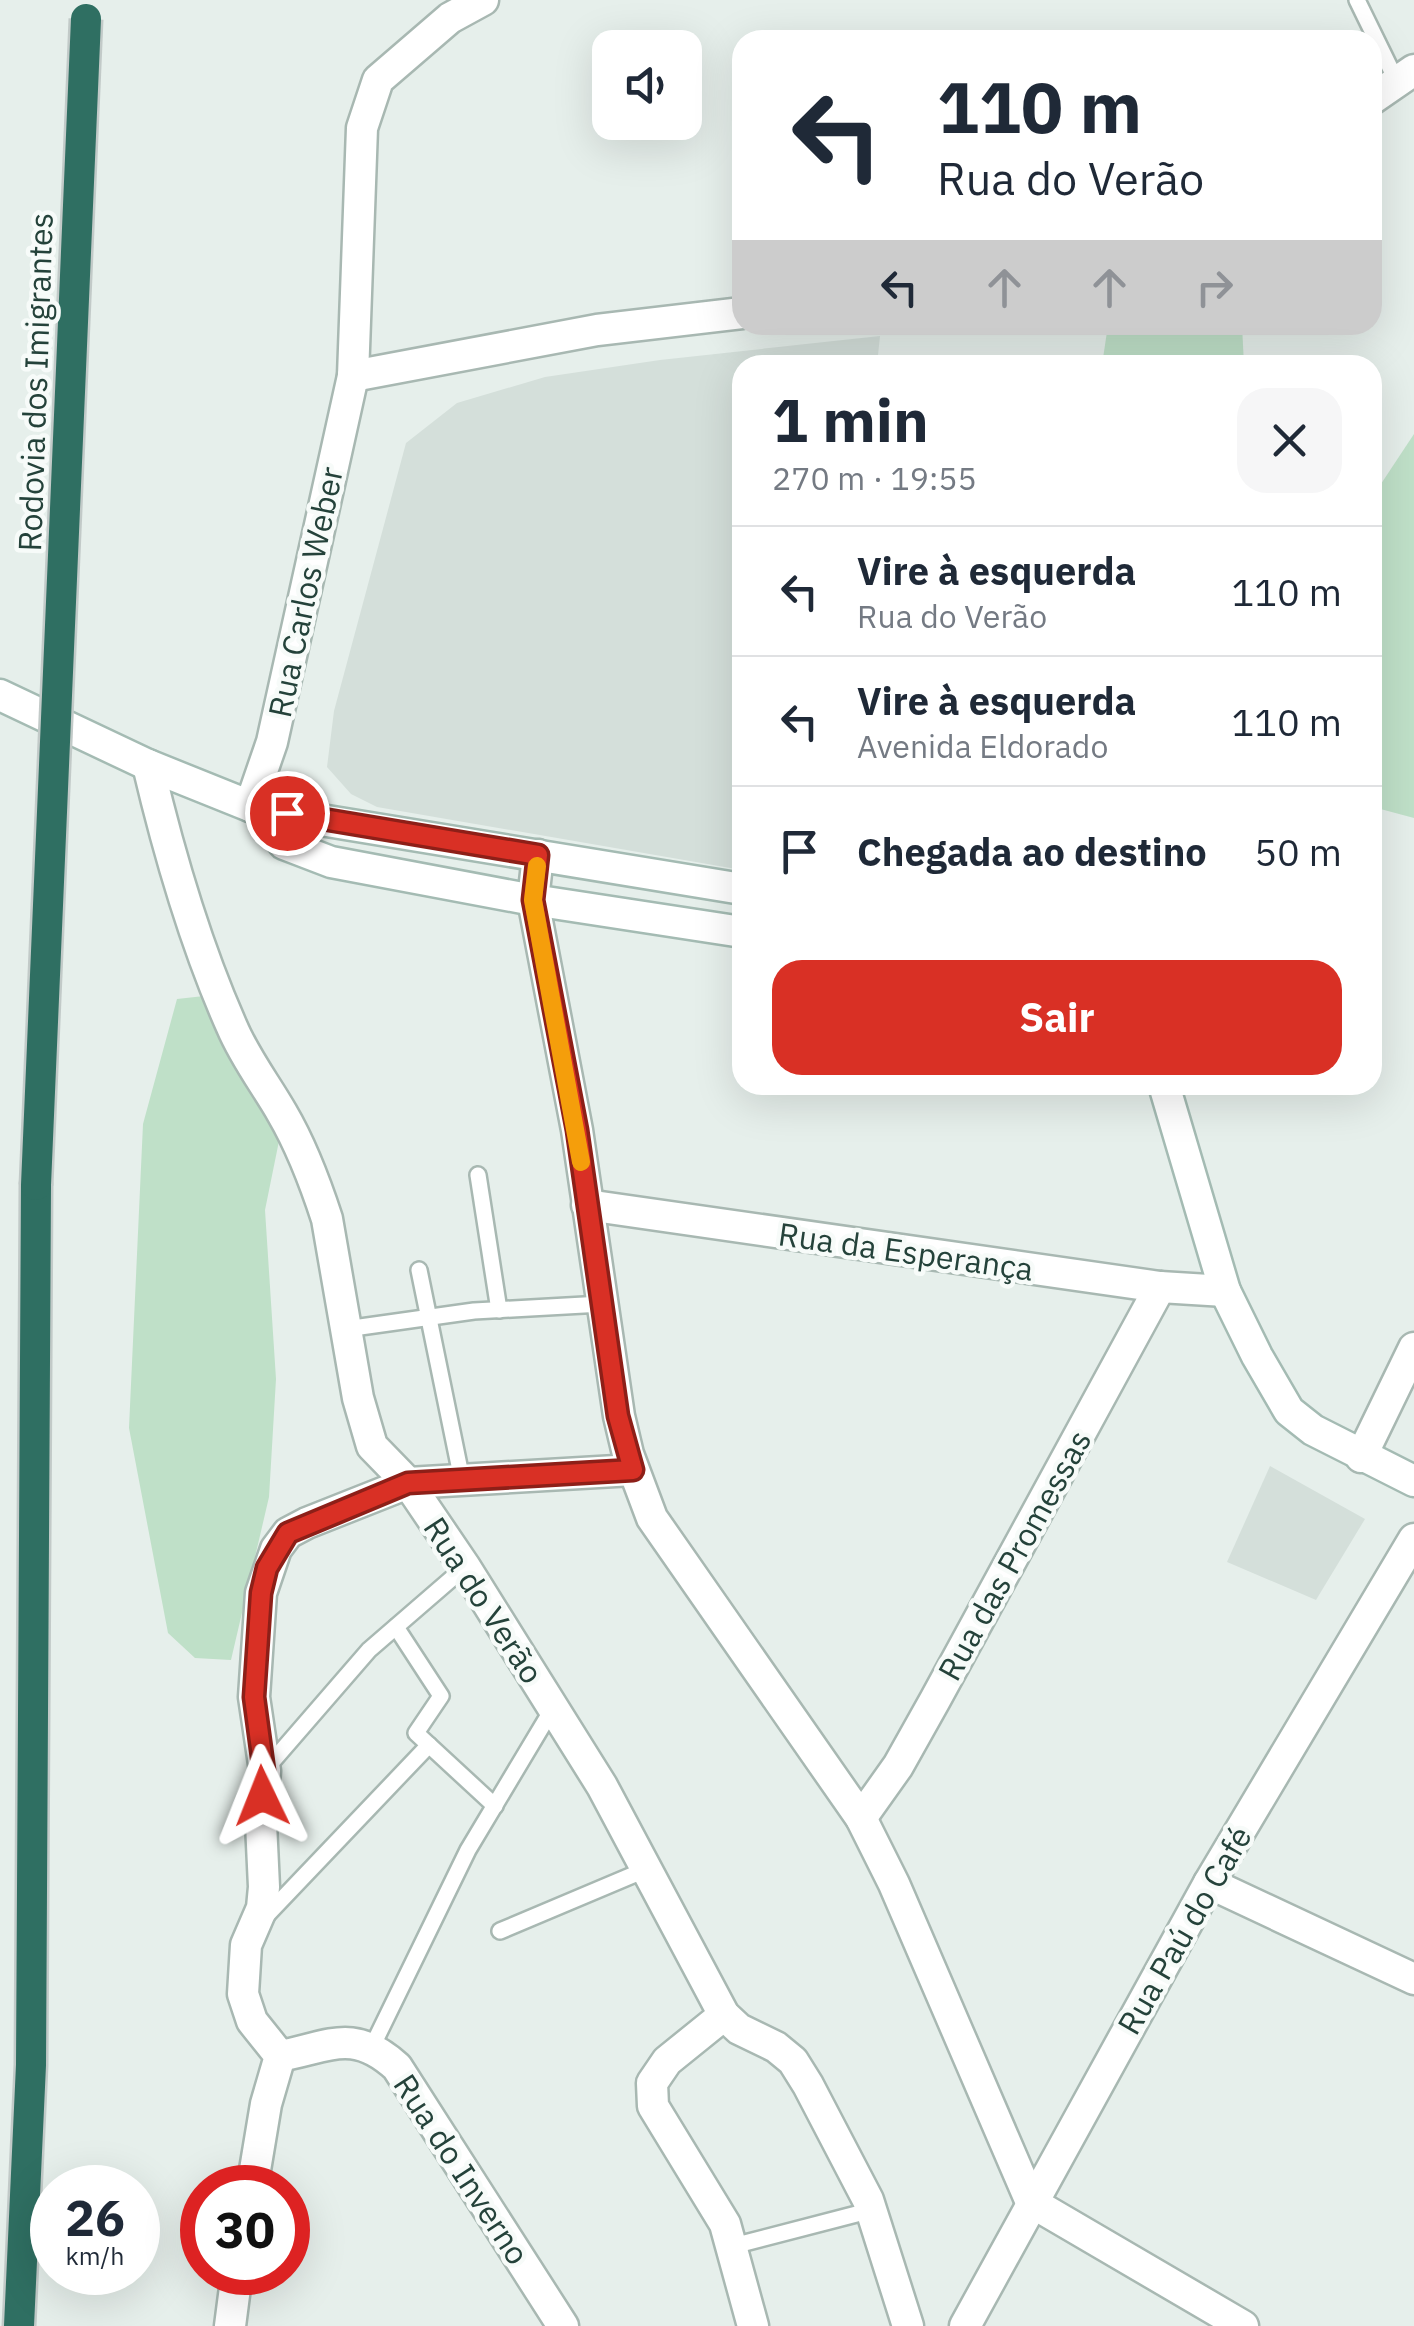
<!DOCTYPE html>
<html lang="pt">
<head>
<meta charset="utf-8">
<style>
  body { margin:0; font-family:"IBM Plex Sans",sans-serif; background:#f6f6f7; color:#1f2937; height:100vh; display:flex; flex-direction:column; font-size:38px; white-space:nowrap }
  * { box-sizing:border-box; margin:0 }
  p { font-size:32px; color:#747a83 }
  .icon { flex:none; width:55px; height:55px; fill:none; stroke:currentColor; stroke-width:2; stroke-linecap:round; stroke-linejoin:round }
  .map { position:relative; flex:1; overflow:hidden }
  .side { position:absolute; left:732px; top:355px; width:650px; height:740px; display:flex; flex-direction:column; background:#fff; border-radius:30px; box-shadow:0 10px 40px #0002 }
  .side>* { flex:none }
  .hud { position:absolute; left:732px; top:30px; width:650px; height:305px; border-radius:30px; box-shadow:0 10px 40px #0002; background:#fff; color:#1f2937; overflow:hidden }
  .controls { position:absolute; left:592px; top:30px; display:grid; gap:20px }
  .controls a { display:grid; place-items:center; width:110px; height:110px; border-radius:20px; background:#fff; box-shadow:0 10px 40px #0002; font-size:50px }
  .speed { position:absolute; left:30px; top:2165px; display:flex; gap:20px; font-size:50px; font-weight:700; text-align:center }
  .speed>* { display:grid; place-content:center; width:130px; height:130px; border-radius:50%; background:#fff; box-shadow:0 10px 40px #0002; line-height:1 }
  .speed small { font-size:25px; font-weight:400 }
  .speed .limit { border:15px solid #d22; background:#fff; color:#111 }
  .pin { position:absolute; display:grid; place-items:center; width:85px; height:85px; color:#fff; margin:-42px; border:5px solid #fff; border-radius:50%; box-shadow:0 2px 10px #0007 }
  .me { position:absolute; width:110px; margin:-55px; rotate:358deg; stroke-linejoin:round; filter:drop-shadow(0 0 8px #0008) }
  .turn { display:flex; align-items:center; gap:35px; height:210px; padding:0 40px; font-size:45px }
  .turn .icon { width:130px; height:130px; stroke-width:2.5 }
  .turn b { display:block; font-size:70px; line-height:85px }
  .lanes { display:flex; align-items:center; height:95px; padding:0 40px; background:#0003; justify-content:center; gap:50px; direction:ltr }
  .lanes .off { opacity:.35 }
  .round { display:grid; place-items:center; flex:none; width:105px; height:105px; border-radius:30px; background:#f6f6f7 }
  .head { display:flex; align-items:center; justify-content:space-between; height:170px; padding:0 40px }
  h1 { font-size:60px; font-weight:700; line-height:75px }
  .button { display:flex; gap:20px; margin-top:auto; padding:20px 40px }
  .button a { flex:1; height:115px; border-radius:30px; background:#d93025; color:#fff; font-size:40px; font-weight:700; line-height:115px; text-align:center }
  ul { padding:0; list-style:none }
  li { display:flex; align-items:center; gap:30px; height:130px; padding:0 40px; border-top:2px solid #e0e1e3 }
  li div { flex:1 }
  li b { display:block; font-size:38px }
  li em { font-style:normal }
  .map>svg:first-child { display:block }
</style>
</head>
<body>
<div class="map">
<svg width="1414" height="2326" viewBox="0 0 1414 2326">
  <rect width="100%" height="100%" fill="#e6efeb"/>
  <g fill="#d4dfda">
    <path d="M880 336 877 365H742V870L377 807 351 794 327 767 334 711 406 443 457 403 545 377 660 360Z"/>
    <path d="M1270 1466 1365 1519 1316 1600 1227 1562Z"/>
  </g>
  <g fill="#bfe0c8">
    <path d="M1108 325H1242L1244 365H1102Z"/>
    <path d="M1414 434V818L1373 807V496Z"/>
    <path d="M204 996 279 1141 265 1210 276 1379 269 1497 231 1660 195 1658 168 1633 129 1428 143 1124 177 999Z"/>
  </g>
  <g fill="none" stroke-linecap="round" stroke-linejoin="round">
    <defs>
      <g id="service">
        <path d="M1357 0 1397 82"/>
        <path d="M478 1175 499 1310"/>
        <path d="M419 1270 462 1480"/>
        <path d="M346 1329 474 1311 602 1304"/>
        <path d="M396 1627 441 1696 416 1733 495 1806"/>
        <path d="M265 1770 369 1650 465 1567"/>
        <path d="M266 1916 429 1745"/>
        <path d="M500 1931 647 1869"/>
        <path d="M372 2047 468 1850 553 1708"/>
        <path d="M733 2246 872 2210"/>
      </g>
      <g id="minor">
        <path d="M1372 99 1414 70"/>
        <path d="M353 376 597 330 742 313"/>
        <path d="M148 765C169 854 195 944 232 1027 245 1058 266 1085 282 1113 302 1147 315 1182 327 1219L358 1398 372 1446 408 1483 465 1567 602 1786 724 2015 739 2029 776 2047 793 2061 808 2085 868 2200 908 2326"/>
        <path d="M250 806 272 742 353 376 362 128 378 80 450 18 483 0"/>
        <path d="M538 855 533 900 577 1130 619 1416 628 1454 652 1518 861 1818 894 1884 1031 2202 1243 2326"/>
        <path d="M587 1205 1160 1287 1225 1291"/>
        <path d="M1361 1457 1414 1348"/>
        <path d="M861 1818 898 1766 935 1700 1160 1287"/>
        <path d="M1209 1883 1414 1979"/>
        <path d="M724 2015 667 2061 652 2083 653 2106 725 2224 753 2326"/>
        <path d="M280 2056C331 2046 354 2028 397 2067L563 2326"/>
        <path d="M252 2188 266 2104 280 2056 252 2021 243 1994 246 1945 262 1908 264 1887 261 1823 265 1771 254 1697 261 1593 276 1549 288 1533 307 1523 408 1483 633 1470"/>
        <path d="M230 2326 237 2272"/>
        <path d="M965 2326 1209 1883 1414 1539"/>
      </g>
      <g id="secondary">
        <path d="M0 695 148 765 260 810 742 889"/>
        <path d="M260 810 284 844 331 862 533 900 742 932"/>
        <path d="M1164 1085 1225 1291 1257 1356 1289 1411 1313 1430 1414 1481"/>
      </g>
      <path id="motorway" d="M19 2326 31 2065 36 1185"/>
    </defs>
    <use href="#service" stroke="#a8b8b2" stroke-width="20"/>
    <use href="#minor" stroke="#a8b8b2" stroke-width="35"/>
    <use href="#secondary" stroke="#a4bbb3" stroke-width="35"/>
    <use href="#motorway" stroke="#c2cac8" stroke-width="35"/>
    <use href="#service" stroke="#fff" stroke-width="15"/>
    <use href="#minor" stroke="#fff" stroke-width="30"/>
    <use href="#secondary" stroke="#fff" stroke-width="30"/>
    <use href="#motorway" stroke="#2f6f62" stroke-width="30"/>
    <defs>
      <path id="motorway-bridge" d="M36 1185 86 19"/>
    </defs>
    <use href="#motorway-bridge" stroke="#c2cac8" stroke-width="35" stroke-linecap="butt"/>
    <use href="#motorway-bridge" stroke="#2f6f62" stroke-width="30"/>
  </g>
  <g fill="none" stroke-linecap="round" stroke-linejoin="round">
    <defs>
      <path id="route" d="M262 1796 264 1771 254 1697 261 1593 267 1568 288 1533 408 1483 633 1470 618 1416 577 1130 533 900 538 855 287 813"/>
    </defs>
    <use href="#route" stroke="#8d1f18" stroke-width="25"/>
    <use href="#route" stroke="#d93025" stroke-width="18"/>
    <path stroke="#f59e0b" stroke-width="18" d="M537 866 533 900 581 1162"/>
  </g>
  <g text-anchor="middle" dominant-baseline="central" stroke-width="9" stroke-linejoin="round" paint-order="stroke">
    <g font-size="32" fill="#24423a" stroke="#f7fbf9">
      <text transform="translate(35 382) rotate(-88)">Rodovia dos Imigrantes</text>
      <text transform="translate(305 592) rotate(-78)">Rua Carlos Weber</text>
      <text transform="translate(906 1251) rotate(8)">Rua da Esperança</text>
      <text transform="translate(1014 1555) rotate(-61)">Rua das Promessas</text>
      <text transform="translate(484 1600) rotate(57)">Rua do Verão</text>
      <text transform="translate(1184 1930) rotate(-60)">Rua Paú do Café</text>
      <text transform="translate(462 2169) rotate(57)">Rua do Inverno</text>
    </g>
  </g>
</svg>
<div class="controls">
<a><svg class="icon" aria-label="sound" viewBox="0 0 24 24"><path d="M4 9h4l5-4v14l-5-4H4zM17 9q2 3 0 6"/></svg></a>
</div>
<div class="speed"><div>26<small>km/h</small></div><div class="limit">30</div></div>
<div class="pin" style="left:287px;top:813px;background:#d93025"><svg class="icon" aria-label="arrive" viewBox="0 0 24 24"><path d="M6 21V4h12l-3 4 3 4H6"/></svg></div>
<svg class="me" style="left:262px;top:1796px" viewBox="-20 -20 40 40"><path d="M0-17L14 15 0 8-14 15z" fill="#d93025" stroke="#fff" stroke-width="4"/></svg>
<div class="hud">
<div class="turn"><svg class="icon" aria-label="left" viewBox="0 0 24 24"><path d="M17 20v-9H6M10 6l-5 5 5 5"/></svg><div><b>110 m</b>Rua do Verão</div></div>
<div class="lanes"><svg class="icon" aria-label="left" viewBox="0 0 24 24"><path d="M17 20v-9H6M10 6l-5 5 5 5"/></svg><svg class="icon off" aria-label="ahead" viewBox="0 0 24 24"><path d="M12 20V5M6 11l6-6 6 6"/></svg><svg class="icon off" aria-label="ahead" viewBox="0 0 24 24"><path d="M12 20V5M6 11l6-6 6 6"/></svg><svg class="icon off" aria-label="right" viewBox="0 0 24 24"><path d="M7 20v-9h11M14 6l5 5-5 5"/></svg></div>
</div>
<section class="side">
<div class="head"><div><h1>1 min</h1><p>270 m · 19:55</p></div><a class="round"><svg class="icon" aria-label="close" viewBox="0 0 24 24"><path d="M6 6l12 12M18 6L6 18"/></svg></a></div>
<ul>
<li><svg class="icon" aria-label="left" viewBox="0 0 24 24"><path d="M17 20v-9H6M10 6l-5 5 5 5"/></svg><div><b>Vire à esquerda</b><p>Rua do Verão</p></div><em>110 m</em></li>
<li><svg class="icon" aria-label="left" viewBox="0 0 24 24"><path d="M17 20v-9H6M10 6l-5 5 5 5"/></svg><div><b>Vire à esquerda</b><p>Avenida Eldorado</p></div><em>110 m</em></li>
<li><svg class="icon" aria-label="arrive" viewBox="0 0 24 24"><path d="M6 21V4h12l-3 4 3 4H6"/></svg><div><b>Chegada ao destino</b></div><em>50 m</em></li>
</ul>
<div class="button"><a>Sair</a></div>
</section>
</div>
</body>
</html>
